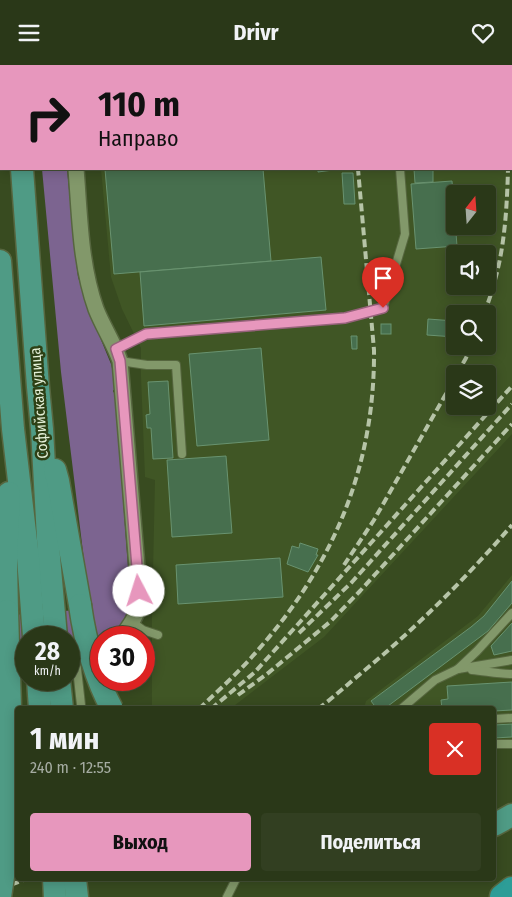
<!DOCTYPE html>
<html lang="ru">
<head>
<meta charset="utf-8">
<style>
  body { margin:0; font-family:"Fira Sans Condensed",sans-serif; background:#323f21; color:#f1f3f6; height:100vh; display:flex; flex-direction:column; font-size:19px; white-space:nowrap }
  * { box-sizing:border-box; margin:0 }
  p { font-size:16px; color:#a5aca2 }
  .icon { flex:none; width:28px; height:28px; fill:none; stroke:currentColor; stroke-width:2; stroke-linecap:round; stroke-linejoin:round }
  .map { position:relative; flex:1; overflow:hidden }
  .details { position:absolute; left:15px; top:641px; width:481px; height:175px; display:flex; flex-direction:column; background:#2a3818; border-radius:5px; box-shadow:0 2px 12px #0003,0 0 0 1px #465237 }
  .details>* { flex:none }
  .top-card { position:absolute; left:0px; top:0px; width:512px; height:105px; box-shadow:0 2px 12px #0003,0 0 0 1px #465237; background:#e797bd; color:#111; overflow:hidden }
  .needle { width:32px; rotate:17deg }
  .buttons { position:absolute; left:446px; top:120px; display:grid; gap:10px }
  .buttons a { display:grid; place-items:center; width:50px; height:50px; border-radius:5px; background:#2a3818; box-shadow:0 2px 12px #0003,0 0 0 1px #465237; font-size:25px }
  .speed { position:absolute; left:15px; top:561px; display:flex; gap:10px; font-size:25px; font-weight:700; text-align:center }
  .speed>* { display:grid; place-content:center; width:65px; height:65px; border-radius:50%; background:#2a3818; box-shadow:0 2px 12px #0003,0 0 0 1px #465237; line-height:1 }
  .speed small { font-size:12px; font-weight:400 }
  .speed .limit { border:8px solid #d22; background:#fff; color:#111 }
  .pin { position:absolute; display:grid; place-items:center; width:42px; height:42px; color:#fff; margin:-51px -21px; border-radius:50% 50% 50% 0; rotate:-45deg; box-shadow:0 0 5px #0007 }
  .pin .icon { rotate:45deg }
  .me { position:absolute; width:55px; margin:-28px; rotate:355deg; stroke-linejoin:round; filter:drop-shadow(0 0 4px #0008) }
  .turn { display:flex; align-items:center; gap:18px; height:105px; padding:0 15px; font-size:22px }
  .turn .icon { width:65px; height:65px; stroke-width:2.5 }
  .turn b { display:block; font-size:35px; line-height:42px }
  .round { display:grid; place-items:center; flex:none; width:52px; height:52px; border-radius:5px; background:#323f21 }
  .head { display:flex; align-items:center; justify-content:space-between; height:85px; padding:0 15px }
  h1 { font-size:30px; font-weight:700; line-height:38px }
  .button { display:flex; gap:10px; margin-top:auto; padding:10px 15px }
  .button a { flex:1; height:58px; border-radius:5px; background:#e797bd; color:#111; font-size:20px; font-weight:700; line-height:58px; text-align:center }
  .button a+a { background:#323f21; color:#f1f3f6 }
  header { display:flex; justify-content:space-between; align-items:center; height:65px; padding:0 15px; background:#2a3818; font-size:22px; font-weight:700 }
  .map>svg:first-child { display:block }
</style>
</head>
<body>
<header><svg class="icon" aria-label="menu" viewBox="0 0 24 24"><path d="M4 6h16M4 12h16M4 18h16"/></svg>Drivr<svg class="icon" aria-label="heart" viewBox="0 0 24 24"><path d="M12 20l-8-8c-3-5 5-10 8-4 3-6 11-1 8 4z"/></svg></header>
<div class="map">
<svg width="512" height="832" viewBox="0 0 512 832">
  <rect width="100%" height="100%" fill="#384b20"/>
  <g fill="#405625" fill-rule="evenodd">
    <path d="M91 0H512V369L324 572 230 644H152V553L155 415 145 412 141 312V283L122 244 111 212 101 104H511V1H91ZM455 129H488V161H455ZM455 189H488V221H455ZM455 249H488V281H455ZM455 309H488V341H455Z"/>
    <path d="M512 510V674L494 675V644H364L366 636 478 551Z"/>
  </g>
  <path fill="#7c6490" d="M42 104H67L75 189 78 212 89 246 111 299 114 312V325H113V327L115 328 130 529C130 535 131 540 129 545 124 556 114 572 101 572V574L99 575 69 577V572H26V581L0 584V551L90 544 61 307Z"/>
  <g fill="#476f4e" stroke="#699370">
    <path d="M96 0H254L255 1H97Z"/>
    <path d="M105 104H263L271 196 114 209Z"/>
    <path d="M318 104H332L333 105 318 107Z"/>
    <path d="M414 104 433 105V117L415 118Z"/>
    <path d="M342 108H353L355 139H344Z"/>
    <path d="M452 116 457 181 416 184 411 119Z"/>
    <path d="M321 192 326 245 144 261 140 207Z"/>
    <path d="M428 254 455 256V272L427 270Z"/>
    <rect x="381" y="259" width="10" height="10"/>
    <path d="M351 271H357V284H352Z"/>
    <path d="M261 283 269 375 197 381 189 289Z"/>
    <path d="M168 316 173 393 153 394 151 363H147L146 350 150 349 148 317Z"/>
    <path d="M226 391 232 468 172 472 167 395Z"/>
    <path d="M300 478 318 484 316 490H318L308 507 287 499 292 481 299 483Z"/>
    <path d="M280 493 283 532 178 539 176 500Z"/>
    <path d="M512 516V538L488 566 384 644H377L371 636 471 562 484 551Z"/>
    <path d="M512 558V586L494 590 491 581Z"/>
    <path d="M512 617V645L494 646V644H442L441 635 448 634 447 621Z"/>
    <path d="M512 659V672L494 673V660Z"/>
  </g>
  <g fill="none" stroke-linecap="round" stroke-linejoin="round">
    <defs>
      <g id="lane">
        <path d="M392 0V1"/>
        <path d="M116 284 145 269 345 253 383 243 405 169 400 104"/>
        <path d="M120 296 147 300H176L182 389"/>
        <path d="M132 557 143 565 158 570"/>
        <path d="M75 586 81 640"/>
        <path d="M458 604 512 595"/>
        <path d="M472 605C485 606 498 609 512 609"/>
        <path d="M401 644 435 615 458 604 477 586 512 548"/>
        <path d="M494 654 512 653"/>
        <path d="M494 679H512"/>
        <path d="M227 832 236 814"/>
      </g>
      <g id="street">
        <path d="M68 0V1"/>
        <path d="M76 104C80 151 80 199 96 244 103 262 114 278 120 296L139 526 140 541 132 557 122 572"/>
        <path d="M69 586 101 583"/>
        <path d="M0 593 26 590"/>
      </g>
      <g id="primary">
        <path d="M14 0V1"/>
        <path d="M22 104 38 322 42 364 49 492 56 572"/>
        <path d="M0 196 13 364 28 493 34 572"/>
        <path d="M55 405 58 416 80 540"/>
        <path d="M7 546 6 496 9 428"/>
        <path d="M38 615 40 644"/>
        <path d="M59 615 62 644"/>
        <path d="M494 760 512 750"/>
        <path d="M54 814 55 832"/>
        <path d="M75 814 77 832"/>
      </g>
      <path id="highway" d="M503 832 512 825"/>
    </defs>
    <use href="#lane" stroke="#56663f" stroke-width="10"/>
    <use href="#street" stroke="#56663f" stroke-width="18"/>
    <use href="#primary" stroke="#56663f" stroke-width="25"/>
    <use href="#highway" stroke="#56663f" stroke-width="29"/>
    <use href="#lane" stroke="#82986a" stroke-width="8"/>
    <use href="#street" stroke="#82986a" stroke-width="15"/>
    <use href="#primary" stroke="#4f9b85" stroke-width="22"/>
    <use href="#highway" stroke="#2d9d97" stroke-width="26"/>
    <g stroke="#b6c4a7" stroke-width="4" stroke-dasharray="8 4" stroke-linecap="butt">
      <path d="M349 0 350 1"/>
      <path d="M501 0V1"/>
      <path d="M484 249C488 238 492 227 495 215 505 179 507 141 508 104"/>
      <path d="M457 309 466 293 471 281"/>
      <path d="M344 500 374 455 455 313"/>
      <path d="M299 568 352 517 512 339"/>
      <path d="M238 630 267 609 331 556 360 526 512 359"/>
      <path d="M199 644C219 625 240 606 258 585 334 499 375 400 374 285L358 104"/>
      <path d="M211 644 255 607 512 321"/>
      <path d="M318 644C334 632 349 618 365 605 418 561 467 512 512 460"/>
      <path d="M0 768 18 761"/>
      <path d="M0 824 26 814"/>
    </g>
    <defs>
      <g id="primary-bridge">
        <path d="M80 540C85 576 95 612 112 644"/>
        <path d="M0 832 11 757V674L7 546"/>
      </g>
    </defs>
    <use href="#primary-bridge" stroke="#56663f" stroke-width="25" stroke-linecap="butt"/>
    <use href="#primary-bridge" stroke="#4f9b85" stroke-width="22"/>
  </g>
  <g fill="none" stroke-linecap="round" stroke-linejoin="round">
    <defs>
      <path id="route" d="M139 526 120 296 116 284 146 269 345 253 383 243"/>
    </defs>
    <use href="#route" stroke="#96627b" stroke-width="12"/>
    <use href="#route" stroke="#e797bd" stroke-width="9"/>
  </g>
  <g text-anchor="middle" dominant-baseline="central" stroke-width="5" stroke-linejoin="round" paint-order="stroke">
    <g font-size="15" fill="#e4f0d8" stroke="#2d4015">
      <text transform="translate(39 338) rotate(-94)">Софийская улица</text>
    </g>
  </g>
</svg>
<div class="buttons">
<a><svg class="needle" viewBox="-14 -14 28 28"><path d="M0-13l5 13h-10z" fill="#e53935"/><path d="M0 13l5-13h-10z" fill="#a5aca2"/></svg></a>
<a><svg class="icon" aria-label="sound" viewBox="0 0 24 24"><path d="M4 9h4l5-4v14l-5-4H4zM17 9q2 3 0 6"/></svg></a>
<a><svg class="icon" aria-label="search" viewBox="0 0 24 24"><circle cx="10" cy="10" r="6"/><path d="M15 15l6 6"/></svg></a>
<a><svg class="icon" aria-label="layers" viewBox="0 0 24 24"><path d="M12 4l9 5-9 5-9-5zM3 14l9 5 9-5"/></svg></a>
</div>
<div class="speed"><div>28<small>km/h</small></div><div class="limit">30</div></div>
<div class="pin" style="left:383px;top:243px;background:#d93025"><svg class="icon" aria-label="arrive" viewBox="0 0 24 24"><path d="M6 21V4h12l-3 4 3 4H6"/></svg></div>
<svg class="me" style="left:139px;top:526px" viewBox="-20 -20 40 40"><circle r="19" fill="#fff"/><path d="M0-13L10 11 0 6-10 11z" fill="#e797bd"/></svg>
<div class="top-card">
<div class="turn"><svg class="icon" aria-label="right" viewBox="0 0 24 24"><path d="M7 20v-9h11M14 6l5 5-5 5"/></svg><div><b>110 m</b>Направо</div></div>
</div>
<section class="details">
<div class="head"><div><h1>1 мин</h1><p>240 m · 12:55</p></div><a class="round" style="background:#d93025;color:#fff"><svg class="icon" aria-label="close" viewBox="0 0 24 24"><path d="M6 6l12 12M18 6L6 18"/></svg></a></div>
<div class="button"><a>Выход</a><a>Поделиться</a></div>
</section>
</div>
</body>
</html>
